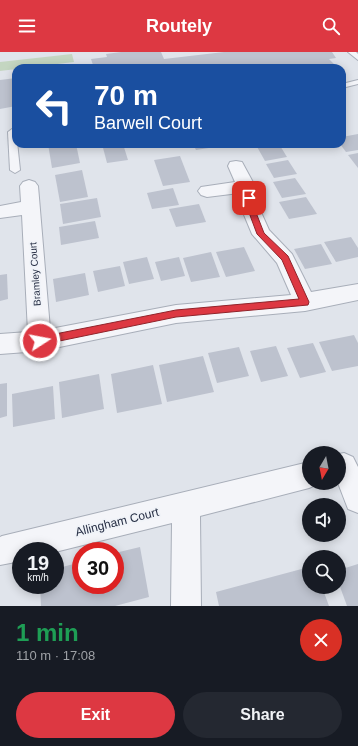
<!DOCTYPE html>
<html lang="en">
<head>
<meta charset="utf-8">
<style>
  body { margin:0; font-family:Helvetica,sans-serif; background:#242831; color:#f1f3f6; height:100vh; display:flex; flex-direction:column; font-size:15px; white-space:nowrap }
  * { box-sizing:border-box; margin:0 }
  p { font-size:13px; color:#9ea1a6 }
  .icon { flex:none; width:22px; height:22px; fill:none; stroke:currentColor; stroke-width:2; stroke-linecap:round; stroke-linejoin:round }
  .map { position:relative; height:554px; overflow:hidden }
  .panel { display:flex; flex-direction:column; background:#171b24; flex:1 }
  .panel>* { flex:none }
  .guide { position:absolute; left:12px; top:12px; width:334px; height:84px; border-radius:12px; box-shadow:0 2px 10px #0003; background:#1a4fa0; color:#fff; overflow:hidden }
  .needle { width:26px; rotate:190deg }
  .buttons { position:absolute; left:302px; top:394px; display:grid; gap:8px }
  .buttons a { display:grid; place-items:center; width:44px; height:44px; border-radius:50%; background:#171b24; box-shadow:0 2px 10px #0003; font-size:20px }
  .speed { position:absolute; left:12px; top:490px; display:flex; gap:8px; font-size:20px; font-weight:700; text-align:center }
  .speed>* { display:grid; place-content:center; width:52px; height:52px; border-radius:50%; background:#171b24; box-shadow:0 2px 10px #0003; line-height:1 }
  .speed small { font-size:10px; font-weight:400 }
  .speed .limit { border:6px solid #d22; background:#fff; color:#111 }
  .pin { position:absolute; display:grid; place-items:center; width:34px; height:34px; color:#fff; margin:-17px; border-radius:8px; box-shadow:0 2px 6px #0006 }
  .me { position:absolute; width:44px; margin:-22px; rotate:79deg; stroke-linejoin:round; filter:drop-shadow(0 0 3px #0008) }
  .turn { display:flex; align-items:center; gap:14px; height:84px; padding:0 16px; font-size:18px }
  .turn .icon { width:52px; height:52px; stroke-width:2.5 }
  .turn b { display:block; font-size:28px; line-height:34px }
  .round { display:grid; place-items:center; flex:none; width:42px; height:42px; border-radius:21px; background:#242831 }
  .headline { display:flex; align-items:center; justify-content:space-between; height:68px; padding:0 16px }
  h1 { font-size:24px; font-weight:600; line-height:30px; color:#1e9e55 }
  .primary-button { display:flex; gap:8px; margin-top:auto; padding:8px 16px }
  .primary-button a { flex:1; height:46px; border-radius:24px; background:#dd3842; color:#fff; font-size:16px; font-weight:600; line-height:46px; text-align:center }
  .primary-button a+a { background:#242831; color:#f1f3f6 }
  header { display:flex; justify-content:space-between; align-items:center; height:52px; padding:0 16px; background:#dd3842; color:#fff; font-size:18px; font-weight:600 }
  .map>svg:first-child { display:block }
</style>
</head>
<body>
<header><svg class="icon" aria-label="menu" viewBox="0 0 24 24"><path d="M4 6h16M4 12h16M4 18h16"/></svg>Routely<svg class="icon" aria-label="search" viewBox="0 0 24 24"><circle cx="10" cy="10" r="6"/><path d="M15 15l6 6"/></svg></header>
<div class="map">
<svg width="358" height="554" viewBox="0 0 358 554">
  <rect width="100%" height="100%" fill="#e0e4eb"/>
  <path fill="#c4d6c1" d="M72 2 74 10 0 19V10Z"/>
  <g fill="#bdc2ce">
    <path d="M121 0H161L164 7 224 0H332L336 6 329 7 334 12 307 16H94L91 7 107 5 106 2Z"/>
    <path d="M16 26V54L0 57V28Z"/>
    <path d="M358 82V98L346 100 340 92H342V85Z"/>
    <path d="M48 92H76L80 111 52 116Z"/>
    <path d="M102 92H123L128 108 107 111Z"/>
    <path d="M193 92H214L215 95 196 98Z"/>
    <path d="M264 92H279L287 105 265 109 256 93Z"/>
    <path d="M358 101V116L348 103Z"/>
    <path d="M180 104 190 130 163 134 154 108Z"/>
    <path d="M288 108 297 122 274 126 266 112Z"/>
    <path d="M82 118 88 145 60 150 55 123Z"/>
    <path d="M295 126 306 142 282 146 273 130Z"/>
    <path d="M173 136 179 153 152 157 147 141Z"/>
    <path d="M306 145 317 162 289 167 279 150Z"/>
    <path d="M97 146 101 165 63 172 60 152Z"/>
    <path d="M199 152 206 170 176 175 169 157Z"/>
    <path d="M95 169 99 186 61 193 59 175Z"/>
    <path d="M351 185 358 196V205L336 210 324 190Z"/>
    <path d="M321 192 332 212 305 217 294 197Z"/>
    <path d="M244 195 255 219 226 225 216 200Z"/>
    <path d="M211 200 220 225 191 230 183 206Z"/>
    <path d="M147 205 154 227 129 232 123 210Z"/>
    <path d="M179 205 185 224 161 229 155 210Z"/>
    <path d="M120 214 125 234 98 240 93 219Z"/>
    <path d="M85 221 89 243 56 250 53 227Z"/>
    <path d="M7 222 8 247 0 249V223Z"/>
    <path d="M354 283 358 291V314L332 319 319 290Z"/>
    <path d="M313 291 326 320 300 326 287 296Z"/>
    <path d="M276 294 288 324 261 330 250 299Z"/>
    <path d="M239 295 249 324 217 331 208 301Z"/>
    <path d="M203 304 214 340 167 350 159 313Z"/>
    <path d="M153 313 162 352 117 361 111 322Z"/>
    <path d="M99 322 104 357 62 366 59 330Z"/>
    <path d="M7 331V364L0 366V332Z"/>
    <path d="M53 334 55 367 13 375 12 342Z"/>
    <path d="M140 495 149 545 115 554H41L40 533H55V517L81 510V533H115V501Z"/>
    <path d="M358 512V554H347L339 532V518Z"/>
    <path d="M309 515V535H322L329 554H219L216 540Z"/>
  </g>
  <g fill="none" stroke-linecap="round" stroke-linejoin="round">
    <defs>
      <g id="lane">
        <path d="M348 0H356L358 2V8Z"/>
        <path d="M358 28V32L342 36V32Z"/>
        <path d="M12 77 16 80 20 118 15 121 10 118 8 80Z"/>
      </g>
      <g id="street">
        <path d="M236 109 242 110 255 134 260 158 269 178 292 202 311 240 358 232V248L305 259 176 271 40 299 0 302V282L28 280 22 163 0 166V154L21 150 20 134 23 130 29 128 35 130 38 134 50 277 176 253 291 243 277 211 252 182 242 158 239 141 207 145 201 143 198 139 201 135 235 130 228 114 230 110Z"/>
        <path d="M344 401 353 405 358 415V461L348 457 338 431H339V402Z"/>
        <path d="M309 410V431H319L318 432 309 436 200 464 201 554H171L172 471 55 500V499H21V509L0 513V485L2 484Z"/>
      </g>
    </defs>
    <use href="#lane" stroke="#a8aeb9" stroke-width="2"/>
    <use href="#street" stroke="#a8aeb9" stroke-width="2"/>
    <use href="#lane" fill="#f4f5f9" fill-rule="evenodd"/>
    <use href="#street" fill="#f4f5f9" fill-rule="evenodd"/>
  </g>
  <path fill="#dd3842" stroke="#90242b" d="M249 143 252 146 255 158 264 181 288 204 309 250 308 253 176 265 40 293 37 291 35 289 37 286 40 285 176 258 299 247 282 208 257 182 248 158 245 146Z"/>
  <g text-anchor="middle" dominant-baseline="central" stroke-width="3.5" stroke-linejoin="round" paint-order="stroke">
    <g font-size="10" fill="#272f45" stroke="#f0f3f8">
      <text transform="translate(35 222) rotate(-94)">Bramley Court</text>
    </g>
    <g font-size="12" fill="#272f45" stroke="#f0f3f8">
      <text transform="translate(117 470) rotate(-14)">Allingham Court</text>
    </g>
  </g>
</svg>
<div class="buttons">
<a><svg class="needle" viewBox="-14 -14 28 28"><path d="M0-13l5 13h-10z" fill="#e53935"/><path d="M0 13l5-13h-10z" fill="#9ea1a6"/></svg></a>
<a><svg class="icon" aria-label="sound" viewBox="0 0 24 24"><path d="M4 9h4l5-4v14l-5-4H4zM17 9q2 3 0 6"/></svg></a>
<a><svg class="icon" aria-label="search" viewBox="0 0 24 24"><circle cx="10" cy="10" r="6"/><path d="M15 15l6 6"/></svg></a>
</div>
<div class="speed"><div>19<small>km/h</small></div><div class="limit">30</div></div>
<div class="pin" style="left:249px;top:146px;background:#d93025"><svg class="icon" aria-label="arrive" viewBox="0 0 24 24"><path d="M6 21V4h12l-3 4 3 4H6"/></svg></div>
<svg class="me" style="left:40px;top:289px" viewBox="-20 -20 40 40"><circle r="17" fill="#dd3842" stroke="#fff" stroke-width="3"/><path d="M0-11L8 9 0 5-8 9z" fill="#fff"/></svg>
<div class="guide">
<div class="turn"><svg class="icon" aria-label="left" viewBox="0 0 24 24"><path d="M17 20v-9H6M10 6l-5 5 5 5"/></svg><div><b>70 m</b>Barwell Court</div></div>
</div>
</div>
<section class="panel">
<div class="headline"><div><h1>1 min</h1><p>110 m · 17:08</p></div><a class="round" style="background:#d93025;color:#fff"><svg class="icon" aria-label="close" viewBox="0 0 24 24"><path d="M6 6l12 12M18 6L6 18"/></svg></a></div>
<div class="primary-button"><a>Exit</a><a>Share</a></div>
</section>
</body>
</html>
